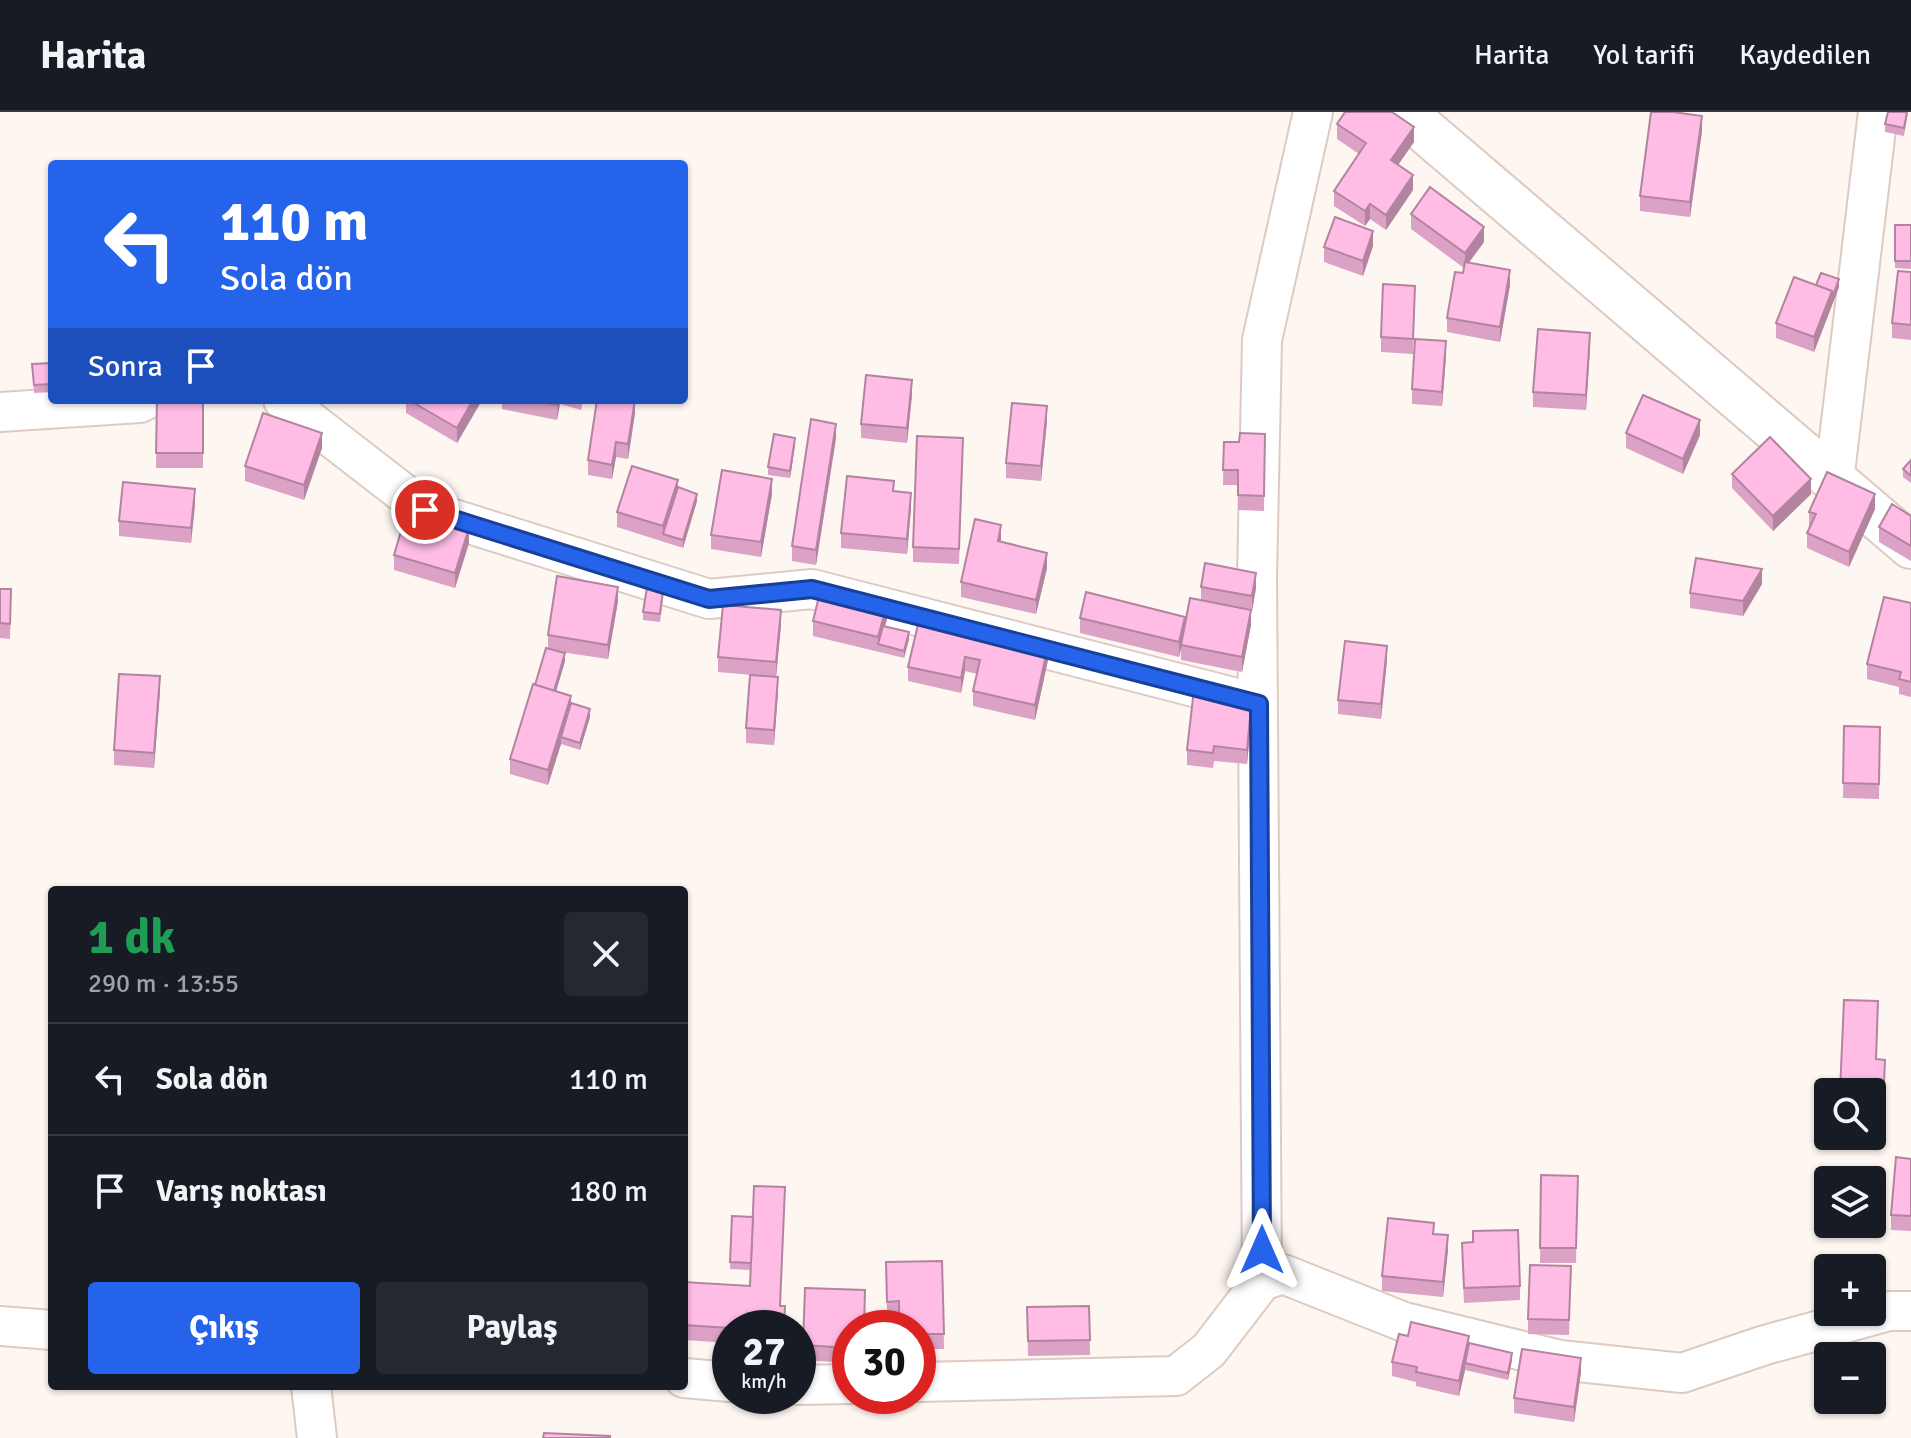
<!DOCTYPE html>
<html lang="tr">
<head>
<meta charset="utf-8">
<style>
  body { margin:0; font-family:Signika,sans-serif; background:#242831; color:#f1f3f6; height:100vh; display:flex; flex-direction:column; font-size:30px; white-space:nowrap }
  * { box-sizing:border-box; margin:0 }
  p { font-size:26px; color:#9ea1a6 }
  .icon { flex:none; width:44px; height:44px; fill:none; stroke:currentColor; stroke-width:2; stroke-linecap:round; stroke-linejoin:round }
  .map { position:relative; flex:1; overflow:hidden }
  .details { position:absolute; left:48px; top:774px; width:640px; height:504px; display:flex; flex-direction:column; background:#171b24; border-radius:8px; box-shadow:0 2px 6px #0004 }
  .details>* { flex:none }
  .guide { position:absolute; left:48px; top:48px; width:640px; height:244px; border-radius:8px; box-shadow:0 2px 6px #0004; background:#2563eb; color:#fff; overflow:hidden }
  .buttons { position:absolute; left:1814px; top:966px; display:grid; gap:16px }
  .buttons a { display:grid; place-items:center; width:72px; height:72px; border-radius:8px; background:#171b24; box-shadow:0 2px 6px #0004; font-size:40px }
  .speed { position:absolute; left:712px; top:1198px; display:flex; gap:16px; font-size:40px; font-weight:700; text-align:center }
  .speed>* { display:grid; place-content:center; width:104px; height:104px; border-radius:50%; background:#171b24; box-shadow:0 2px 6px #0004; line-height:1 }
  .speed small { font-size:20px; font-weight:400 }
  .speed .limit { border:12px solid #d22; background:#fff; color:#111 }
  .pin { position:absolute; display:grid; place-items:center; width:68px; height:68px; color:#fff; margin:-34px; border:4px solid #fff; border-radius:50%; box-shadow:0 2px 8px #0007 }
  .me { position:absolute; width:88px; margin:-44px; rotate:0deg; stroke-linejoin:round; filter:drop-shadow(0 0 6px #0008) }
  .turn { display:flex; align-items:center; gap:28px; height:168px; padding:0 40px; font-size:36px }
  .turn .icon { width:104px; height:104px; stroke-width:2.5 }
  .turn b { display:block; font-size:56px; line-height:68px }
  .then { display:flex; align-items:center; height:76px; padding:0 40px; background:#0003; gap:16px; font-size:30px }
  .round { display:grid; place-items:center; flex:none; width:84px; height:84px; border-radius:8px; background:#242831 }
  .headline { display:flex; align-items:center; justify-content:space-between; height:136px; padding:0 40px }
  h1 { font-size:48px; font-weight:700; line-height:60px; color:#1e9e55 }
  .primary-button { display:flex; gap:16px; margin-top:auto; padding:16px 40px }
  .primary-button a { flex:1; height:92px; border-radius:8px; background:#2563eb; color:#fff; font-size:32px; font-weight:700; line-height:92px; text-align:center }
  .primary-button a+a { background:#242831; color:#f1f3f6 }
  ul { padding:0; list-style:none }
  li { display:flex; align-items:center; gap:24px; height:112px; padding:0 40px; border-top:2px solid #363941 }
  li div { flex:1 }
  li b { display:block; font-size:30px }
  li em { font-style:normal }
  header { display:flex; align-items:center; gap:48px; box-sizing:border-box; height:112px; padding:0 40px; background:#171b24; border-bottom:2px solid #363941 }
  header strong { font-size:38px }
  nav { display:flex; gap:44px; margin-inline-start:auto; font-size:28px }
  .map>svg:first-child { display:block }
</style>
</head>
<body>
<header>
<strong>Harita</strong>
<nav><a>Harita</a><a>Yol tarifi</a><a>Kaydedilen</a></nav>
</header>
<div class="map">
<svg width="1911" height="1326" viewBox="0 0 1911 1326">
  <rect width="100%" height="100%" fill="#fef6f1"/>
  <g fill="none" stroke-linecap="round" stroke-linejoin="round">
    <defs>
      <g id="minor">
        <path d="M283 288 425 398 709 487 812 477 1256 591"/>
        <path d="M0 300 140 291 146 288"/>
        <path d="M1834 369 1878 0"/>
        <path d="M1262 1169 1257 465 1262 228 1313 0"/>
        <path d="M0 1214 52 1218"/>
        <path d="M684 1266 730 1270"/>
        <path d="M918 1270 1176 1264 1209 1238 1262 1169 1283 1162 1404 1210 1560 1248 1682 1261 1765 1233 1889 1199H1911"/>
        <path d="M798 1273 850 1272"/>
        <path d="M311 1274 317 1326"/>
      </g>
      <path id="tertiary" d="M1403 0 1911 434"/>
    </defs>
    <use href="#minor" stroke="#ddcbc0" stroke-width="42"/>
    <use href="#tertiary" stroke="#ddcbc0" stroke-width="48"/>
    <use href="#minor" stroke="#fff" stroke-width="38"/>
    <use href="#tertiary" stroke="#fff" stroke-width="44"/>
  </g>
  <g fill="#dba2c5">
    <path d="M1908 0 1904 24 1885 20V12Z"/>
    <path d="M1337 12 1414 30 1398 53 1413 78 1386 118 1370 107 1365 114 1334 94V79L1359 42 1337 27Z"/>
    <path d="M1702 19 1690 105 1640 99V84Z"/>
    <path d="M1411 102 1484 130 1468 151 1510 173 1500 230 1447 220V206L1464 156 1411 117Z"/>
    <path d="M1895 113H1911V157L1895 156Z"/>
    <path d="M1373 134 1363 164 1324 150V135Z"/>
    <path d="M1911 160V228L1892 226V211Z"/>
    <path d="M1816 173 1839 175 1814 240 1776 226V211Z"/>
    <path d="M1415 189 1413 242 1381 240V225Z"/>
    <path d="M1590 235 1586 298 1533 295V280Z"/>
    <path d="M1446 244 1442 294 1412 292V277Z"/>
    <path d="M52 251V280L34 281 32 252Z"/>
    <path d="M912 283 907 331 861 326V312Z"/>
    <path d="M157 288H203V356H156Z"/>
    <path d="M406 288H482L457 331 406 301Z"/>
    <path d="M502 288H583L581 298 560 292 557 308 502 297Z"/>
    <path d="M635 301 628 347 616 345 612 367 588 363V348Z"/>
    <path d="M1047 309 1041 369 1006 366V351Z"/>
    <path d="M1626 321 1700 323 1683 362 1626 336Z"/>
    <path d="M1265 322 1264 399 1238 398V373H1223L1224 330H1239Z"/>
    <path d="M836 326 816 453 792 449V434Z"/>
    <path d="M795 333 790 366 768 363V355Z"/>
    <path d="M322 336 304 388 245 369V354Z"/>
    <path d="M963 340 959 452 913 450V435Z"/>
    <path d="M1911 348V371L1903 365V357Z"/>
    <path d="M1732 362 1811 382 1773 419 1732 376Z"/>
    <path d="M678 375 697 389 683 436 617 415V400Z"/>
    <path d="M894 379 911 396 907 442 841 436V421Z"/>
    <path d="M772 382 761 445 711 437V423Z"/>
    <path d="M195 392 191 431 119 424V409Z"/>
    <path d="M1875 397 1849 455 1807 436V421L1810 415 1809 414V400Z"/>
    <path d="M1911 404V449L1879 430V415Z"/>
    <path d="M1001 428V430L1047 456 1036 502 961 485V470Z"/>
    <path d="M469 431 455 476 394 458V443Z"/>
    <path d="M1762 472 1743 504 1690 496V481Z"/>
    <path d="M1201 475 1256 476 1252 499H1251V513L1242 560 1181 548V535L1179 545 1080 521V506L1185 514 1201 488Z"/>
    <path d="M0 477 11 492 10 527 0 526Z"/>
    <path d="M664 479 660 510 643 508V500Z"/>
    <path d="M618 489 608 547 561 540 565 549 556 579 590 605 580 638 561 632 548 673 510 662V647L548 536V523Z"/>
    <path d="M1911 491V585L1899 582V575L1867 567V552Z"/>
    <path d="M920 504 1048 548 1035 608 973 594V579L977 562 965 559 961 581 908 569V555Z"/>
    <path d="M887 507 885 514 909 527 904 546 813 524V509Z"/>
    <path d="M781 513 776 565 718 560V545Z"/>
    <path d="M1387 548 1381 607 1338 602V588Z"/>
    <path d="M160 579 154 656 114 653V638Z"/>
    <path d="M778 580 774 633 746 631V616Z"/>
    <path d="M1252 598 1247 652 1214 649 1213 656 1187 653V638Z"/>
    <path d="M1844 614 1880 615 1879 687 1843 686Z"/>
    <path d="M1876 947 1885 963 1882 1031 1839 1029V1024H1872V980Z"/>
    <path d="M1911 1047V1119L1891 1118V1103Z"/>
    <path d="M1541 1063 1578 1064 1576 1151H1540Z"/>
    <path d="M732 1104 781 1194 730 1216V1231L684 1228V1170L750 1174 751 1158 730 1157Z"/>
    <path d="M1448 1138 1443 1185 1382 1179V1164Z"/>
    <path d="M1462 1146 1520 1174V1188L1464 1191Z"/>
    <path d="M942 1149 944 1237H918V1216L899 1204H887L886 1150Z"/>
    <path d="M1571 1154 1569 1223 1528 1222V1207Z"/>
    <path d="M865 1193 864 1216H850V1251L803 1248V1233Z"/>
    <path d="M1089 1194 1090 1243 1028 1244 1027 1195Z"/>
    <path d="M1408 1224 1469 1231 1512 1248 1508 1268 1465 1258 1459 1284 1416 1274V1270L1392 1264V1250Z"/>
    <path d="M1581 1260 1574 1310 1514 1301V1286Z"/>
  </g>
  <g fill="#b284a0">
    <path d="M1702 4V19L1690 105V90Z"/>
    <path d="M1414 15V30L1391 63V48Z"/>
    <path d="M1413 63V78L1386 118V103Z"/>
    <path d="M1370 92V107L1365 114V99Z"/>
    <path d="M1484 115V130L1465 156V141Z"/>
    <path d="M1373 119V134L1363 164V149Z"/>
    <path d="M1510 158V173L1500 230V215Z"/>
    <path d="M1839 167V175L1814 240V225L1832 179Z"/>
    <path d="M1590 221V235L1586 298V283Z"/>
    <path d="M1446 229V244L1442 294V280Z"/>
    <path d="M912 268V283L907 331V316Z"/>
    <path d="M473 288H482L457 331V316Z"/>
    <path d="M558 288H560V292L557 308Z"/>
    <path d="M635 288V301L628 347V332Z"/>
    <path d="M1047 294V309L1041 369V354Z"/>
    <path d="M1700 308V323L1683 362V347Z"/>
    <path d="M836 312V326L816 453V438Z"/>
    <path d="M322 321V336L304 388V373Z"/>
    <path d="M795 326V333L790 366V359Z"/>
    <path d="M616 330V345L612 367V353Z"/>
    <path d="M772 367V382L761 445V430Z"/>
    <path d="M1811 367V382L1773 419V404Z"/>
    <path d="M678 368V383L663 422V414Z"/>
    <path d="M195 377V392L191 431V416Z"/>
    <path d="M911 381V396L907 442V427Z"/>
    <path d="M697 382V389L683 436V428Z"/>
    <path d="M1875 382V397L1849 455V440Z"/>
    <path d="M1001 413V428L998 444V429Z"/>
    <path d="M469 416V431L455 476V461Z"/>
    <path d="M1047 441V456L1036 502V488Z"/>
    <path d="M1762 457V472L1743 504V489Z"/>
    <path d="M1256 461V476L1252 499V484Z"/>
    <path d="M618 475V489L608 547V533Z"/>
    <path d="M887 492V507L880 533 878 532V525Z"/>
    <path d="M781 498V513L776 565V550Z"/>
    <path d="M1251 498V513L1242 560V545Z"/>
    <path d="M1185 505V520L1179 545V530Z"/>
    <path d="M909 520V527L904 546V539Z"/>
    <path d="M1048 534V548L1035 608V593Z"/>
    <path d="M1387 534V548L1381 607V592Z"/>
    <path d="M565 541V549L552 593V585Z"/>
    <path d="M965 545V559L961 581V566Z"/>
    <path d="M160 564V579L154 656V641Z"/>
    <path d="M778 565V580L774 633V618Z"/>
    <path d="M1252 583V598L1247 652V638Z"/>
    <path d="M571 584V599L561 625V632L548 673V658Z"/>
    <path d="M590 597V605L580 638V631Z"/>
    <path d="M1448 1123V1138L1443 1185V1170Z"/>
    <path d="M1469 1224V1238L1465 1251V1258L1459 1284V1269Z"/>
    <path d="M1512 1241V1248L1508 1268V1261Z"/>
    <path d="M1581 1246V1260L1574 1310V1295Z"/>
  </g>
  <g fill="#ffbce5" stroke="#b284a0" stroke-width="2">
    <path d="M1345 0H1392L1414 15 1391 48 1413 63 1386 103 1370 92 1365 99 1334 79 1366 31 1337 12Z"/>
    <path d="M1651 0H1673L1702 4 1690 90 1640 84Z"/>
    <path d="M1888 0H1907L1904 16 1885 12Z"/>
    <path d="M1430 75 1484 115 1465 141 1411 102Z"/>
    <path d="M1335 105 1373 119 1363 149 1324 135Z"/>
    <rect x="1895" y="113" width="16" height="36"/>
    <path d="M1465 150 1510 158 1500 215 1447 206 1455 160 1463 161Z"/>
    <path d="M1898 159 1911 160V213L1892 211Z"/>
    <path d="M1821 161 1839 167 1832 186V179L1816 173Z"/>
    <path d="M1794 165 1832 179 1814 225 1776 211Z"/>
    <path d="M1383 172 1415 174 1413 227 1381 225Z"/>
    <path d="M1538 217 1590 221 1586 283 1533 280Z"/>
    <path d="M1415 227 1446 229 1442 280 1412 277Z"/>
    <path d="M52 251V272L34 273 32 252Z"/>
    <path d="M866 263 912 268 907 316 861 312Z"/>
    <path d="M1643 283 1700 308 1683 347 1626 321Z"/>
    <path d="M157 288H203V341H156Z"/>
    <path d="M409 288H473L457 316Z"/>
    <path d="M532 288H558L557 293Z"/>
    <path d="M597 288H635L628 332 616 330 612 353 588 348Z"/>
    <path d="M1012 291 1047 294 1041 354 1006 351Z"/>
    <path d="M263 301 322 321 304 373 245 354Z"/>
    <path d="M811 307 836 312 816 438 792 434Z"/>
    <path d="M1240 321 1265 322 1264 384 1238 383V358H1223L1224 330H1239Z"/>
    <path d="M774 322 795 326 790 359 768 355Z"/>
    <path d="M917 324 963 326 959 437 913 435Z"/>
    <path d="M1770 325 1811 367 1773 404 1732 362Z"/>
    <path d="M1911 348V364L1903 357Z"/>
    <path d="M632 354 678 368 663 414 617 400Z"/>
    <path d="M722 358 772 367 761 430 711 423Z"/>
    <path d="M1827 360 1875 382 1849 440 1807 421 1816 402 1809 400Z"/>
    <path d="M847 364 894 369 893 379 911 381 907 427 841 421Z"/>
    <path d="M123 370 195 377 191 416 119 409Z"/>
    <path d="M678 375 697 382 683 428 663 422Z"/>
    <path d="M1892 392 1911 404V434L1879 415Z"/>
    <path d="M407 399 469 416 455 461 394 443Z"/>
    <path d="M975 407 1001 413 998 429 1047 441 1036 488 961 470Z"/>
    <path d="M1696 446 1762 457 1743 489 1690 481Z"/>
    <path d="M1205 451 1256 461 1252 484 1201 475Z"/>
    <path d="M557 464 618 475 608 533 548 523Z"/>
    <path d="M648 469 664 471 660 502 643 500Z"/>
    <path d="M821 476 887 492 878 525 813 509Z"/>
    <path d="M0 477H11L10 512 0 511Z"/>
    <path d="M1086 480 1185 505 1179 530 1080 506Z"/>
    <path d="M1884 485 1911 491V570L1899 567 1901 560 1867 552Z"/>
    <path d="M1190 486 1251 498 1242 545 1181 533Z"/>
    <path d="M723 493 781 498 776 550 718 545Z"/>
    <path d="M920 504 1048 534 1035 593 973 579 980 548 965 545 961 566 908 555Z"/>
    <path d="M883 514 909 520 904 539 878 532Z"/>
    <path d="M1345 529 1387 534 1381 592 1338 588Z"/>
    <path d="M546 536 565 541 554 579 535 573Z"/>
    <path d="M119 562 160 564 154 641 114 638Z"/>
    <path d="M750 563 778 565 774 618 746 616Z"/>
    <path d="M533 572 571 584 548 658 510 647Z"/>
    <path d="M1194 577 1252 583 1247 638 1214 634 1213 641 1187 638Z"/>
    <path d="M571 591 590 597 580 631 561 625Z"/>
    <path d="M1844 614 1880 615 1879 672 1843 671Z"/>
    <path d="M1844 888 1878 889 1876 947 1885 948 1882 1016 1872 1015V980H1840Z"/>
    <path d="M1896 1045 1911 1047V1104L1891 1103Z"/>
    <path d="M1541 1063 1578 1064 1576 1136H1540Z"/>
    <path d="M754 1074 785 1075 780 1194H785L784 1216H731L684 1213V1170L750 1174Z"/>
    <path d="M732 1104 753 1105 751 1151 730 1150Z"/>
    <path d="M1388 1106 1434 1111 1433 1122 1448 1123 1443 1170 1382 1164Z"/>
    <path d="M1518 1118 1520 1174 1464 1176 1462 1131 1473 1130V1119Z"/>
    <path d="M942 1149 944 1222H918V1216H899V1189L887 1190 886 1150Z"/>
    <path d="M1530 1153 1571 1154 1569 1208 1528 1207Z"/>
    <path d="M805 1176 865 1178 864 1216H850V1236L803 1233Z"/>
    <path d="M1089 1194 1090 1228 1028 1229 1027 1195Z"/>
    <path d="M1411 1210 1469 1224 1459 1269 1416 1260 1417 1255 1392 1250 1399 1222 1408 1224Z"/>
    <path d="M1469 1231 1512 1241 1508 1261 1465 1251Z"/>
    <path d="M1522 1237 1581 1246 1574 1295 1514 1286Z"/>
    <path d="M544 1321 610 1324V1326H543Z"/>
  </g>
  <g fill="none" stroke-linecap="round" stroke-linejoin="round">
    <defs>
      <path id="route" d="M425 398 709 487 812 477 1259 592 1262 1138"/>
    </defs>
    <use href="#route" stroke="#184099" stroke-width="20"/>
    <use href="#route" stroke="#2563eb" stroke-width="14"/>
  </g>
</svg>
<div class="buttons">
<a><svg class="icon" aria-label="search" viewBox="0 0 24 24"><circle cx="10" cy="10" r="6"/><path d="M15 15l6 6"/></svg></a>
<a><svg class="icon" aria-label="layers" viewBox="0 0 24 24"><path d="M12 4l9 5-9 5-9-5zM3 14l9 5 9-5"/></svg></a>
<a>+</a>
<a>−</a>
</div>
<div class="speed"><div>27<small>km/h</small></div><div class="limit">30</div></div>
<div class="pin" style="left:425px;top:398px;background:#d93025"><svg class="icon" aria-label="arrive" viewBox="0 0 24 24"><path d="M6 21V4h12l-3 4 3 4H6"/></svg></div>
<svg class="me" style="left:1262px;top:1138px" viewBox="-20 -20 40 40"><path d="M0-17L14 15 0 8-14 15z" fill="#2563eb" stroke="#fff" stroke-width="4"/></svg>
<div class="guide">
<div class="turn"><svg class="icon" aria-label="left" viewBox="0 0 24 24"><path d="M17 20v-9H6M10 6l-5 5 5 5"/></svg><div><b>110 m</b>Sola dön</div></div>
<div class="then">Sonra<svg class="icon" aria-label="arrive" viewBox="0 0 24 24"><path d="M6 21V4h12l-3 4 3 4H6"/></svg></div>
</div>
<section class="details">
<div class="headline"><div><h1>1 dk</h1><p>290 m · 13:55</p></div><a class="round"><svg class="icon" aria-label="close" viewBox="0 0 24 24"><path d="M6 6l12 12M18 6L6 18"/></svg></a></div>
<ul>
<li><svg class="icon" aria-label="left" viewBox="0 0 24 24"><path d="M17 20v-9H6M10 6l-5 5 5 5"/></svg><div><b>Sola dön</b></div><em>110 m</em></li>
<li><svg class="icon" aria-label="arrive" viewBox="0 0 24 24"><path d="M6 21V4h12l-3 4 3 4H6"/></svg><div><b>Varış noktası</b></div><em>180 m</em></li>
</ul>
<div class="primary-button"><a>Çıkış</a><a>Paylaş</a></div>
</section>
</div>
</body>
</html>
